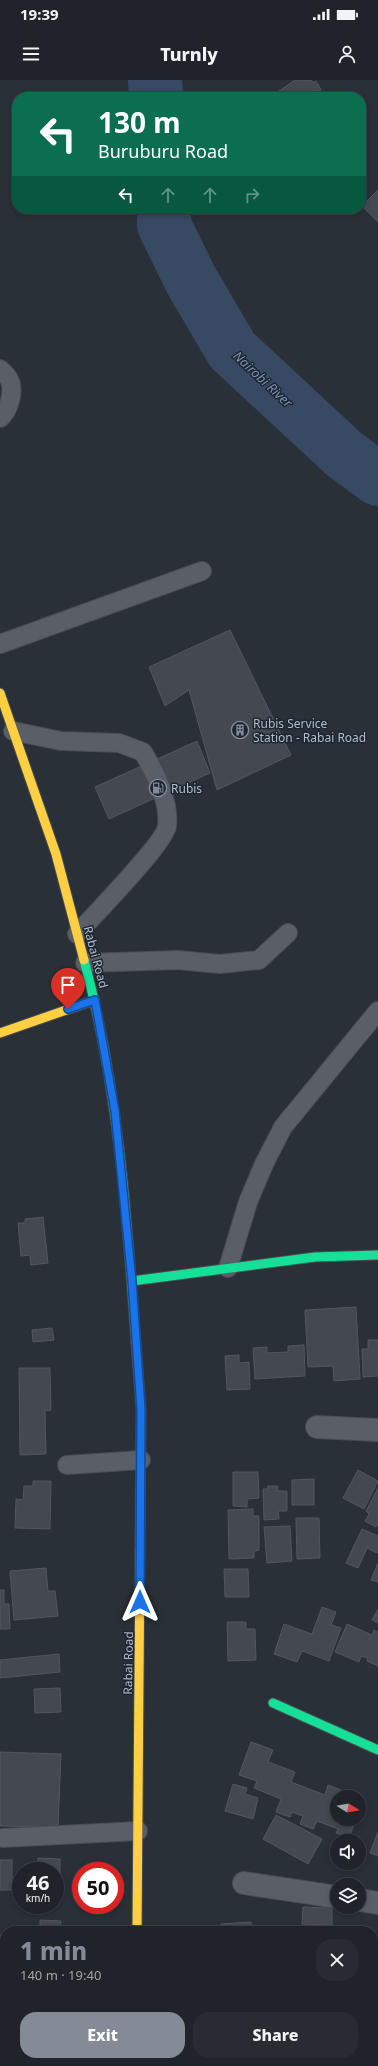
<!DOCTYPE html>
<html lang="en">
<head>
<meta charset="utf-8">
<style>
  body { margin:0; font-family:"Noto Sans",sans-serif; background:#282c32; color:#f1f3f6; height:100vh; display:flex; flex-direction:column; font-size:15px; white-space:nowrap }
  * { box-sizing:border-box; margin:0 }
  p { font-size:13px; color:#a2a4a8 }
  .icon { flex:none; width:22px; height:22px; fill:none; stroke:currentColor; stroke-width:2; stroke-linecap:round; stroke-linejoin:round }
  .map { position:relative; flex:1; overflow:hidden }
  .drawer { position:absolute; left:0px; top:1846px; width:378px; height:140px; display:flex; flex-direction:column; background:#20242a; border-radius:16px 16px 0 0; box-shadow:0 2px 6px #0003,0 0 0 1px #3d4147 }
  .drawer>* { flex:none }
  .hud { position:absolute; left:12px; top:12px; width:354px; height:122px; border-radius:16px; box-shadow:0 2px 6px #0003,0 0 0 1px #3d4147; background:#0b6e4f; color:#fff; overflow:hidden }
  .needle { width:26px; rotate:101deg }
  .buttons { position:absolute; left:330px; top:1710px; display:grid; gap:8px }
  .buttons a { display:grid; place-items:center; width:36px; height:36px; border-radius:50%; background:#20242a; box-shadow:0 2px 6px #0003,0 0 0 1px #3d4147; font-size:20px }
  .speed { position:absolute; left:12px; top:1782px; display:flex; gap:8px; font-size:20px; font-weight:700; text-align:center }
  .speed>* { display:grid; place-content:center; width:52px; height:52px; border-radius:50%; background:#20242a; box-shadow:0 2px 6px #0003,0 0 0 1px #3d4147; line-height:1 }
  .speed small { font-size:10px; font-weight:400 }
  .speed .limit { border:6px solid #d22; background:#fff; color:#111 }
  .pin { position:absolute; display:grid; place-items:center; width:34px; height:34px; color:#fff; margin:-41px -17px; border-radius:50% 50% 50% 0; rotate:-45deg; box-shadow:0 0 4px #0007 }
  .pin .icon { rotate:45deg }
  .me { position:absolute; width:44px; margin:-22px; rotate:0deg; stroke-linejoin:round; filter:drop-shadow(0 0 3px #0008) }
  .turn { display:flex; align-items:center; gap:14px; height:84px; padding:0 20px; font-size:18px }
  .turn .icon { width:52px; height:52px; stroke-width:2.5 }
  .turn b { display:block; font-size:28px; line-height:34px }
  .lanes { display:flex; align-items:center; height:38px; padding:0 20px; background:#0003; justify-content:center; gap:20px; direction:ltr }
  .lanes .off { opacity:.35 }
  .round { display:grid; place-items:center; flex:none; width:42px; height:42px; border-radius:16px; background:#282c32 }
  .overview { display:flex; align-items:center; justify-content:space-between; height:68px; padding:0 20px }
  h1 { font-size:24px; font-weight:800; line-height:30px; color:#848b96 }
  .button { display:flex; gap:8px; margin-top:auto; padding:8px 20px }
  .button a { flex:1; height:46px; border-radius:16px; background:#848b96; color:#fff; font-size:16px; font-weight:800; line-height:46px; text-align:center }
  .button a+a { background:#282c32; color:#f1f3f6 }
  .status { display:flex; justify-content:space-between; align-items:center; height:28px; padding:0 20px; background:#20242a; direction:ltr }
  .status svg { height:11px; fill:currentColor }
  header { display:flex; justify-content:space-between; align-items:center; height:52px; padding:0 20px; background:#20242a; font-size:18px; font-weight:800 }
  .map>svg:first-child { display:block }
</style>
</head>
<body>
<div class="status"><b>19:39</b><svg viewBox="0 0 49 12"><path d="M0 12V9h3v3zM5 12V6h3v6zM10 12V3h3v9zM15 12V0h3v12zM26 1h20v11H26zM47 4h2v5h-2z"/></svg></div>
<header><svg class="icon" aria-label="menu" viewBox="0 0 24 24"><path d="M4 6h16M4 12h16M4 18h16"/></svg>Turnly<svg class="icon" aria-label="person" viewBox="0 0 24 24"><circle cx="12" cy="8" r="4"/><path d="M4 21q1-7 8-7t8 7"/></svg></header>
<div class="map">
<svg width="378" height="1986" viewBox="0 0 378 1986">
  <rect width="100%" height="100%" fill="#2a3038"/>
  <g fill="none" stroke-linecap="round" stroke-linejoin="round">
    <g stroke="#384963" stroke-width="54">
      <path d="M155 0 156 17"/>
      <path d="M164 129V145L191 200 232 270 344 374 378 399"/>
    </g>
  </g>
  <g fill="#444950" stroke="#52575f">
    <path d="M295 0H311L314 3 316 1 321 10 317 12 320 17H284L279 11Z"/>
    <path d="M377 111H378V142L362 126Z"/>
    <path d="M230 550 291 675 217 710 189 610 165 626 149 587Z"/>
    <path d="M197 661 210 693 109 739 95 707Z"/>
    <path d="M43 1137 48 1183 31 1185 30 1175 21 1176 18 1143H25V1139Z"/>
    <path d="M356 1227 360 1299 334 1301 333 1286 308 1287 305 1230Z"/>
    <path d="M52 1248 54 1260 33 1262 32 1250Z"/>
    <path d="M368 1260H378V1296L363 1297 362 1269H368Z"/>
    <path d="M304 1265 305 1296 255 1299 253 1268 267 1267V1273L288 1272V1266Z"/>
    <path d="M239 1275V1283L249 1282 250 1309 227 1310 225 1276Z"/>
    <path d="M19 1288H50L51 1330 45 1331 46 1374 20 1375Z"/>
    <path d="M358 1390 378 1401 364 1429 343 1418Z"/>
    <path d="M233 1392H258L259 1418 247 1419V1427L233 1426Z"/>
    <path d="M314 1399V1425H292V1400Z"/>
    <path d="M33 1401H51L50 1449 15 1448 16 1419 23 1420 24 1406H33Z"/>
    <path d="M268 1406H278L277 1411H287V1431H278L279 1439 264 1440 263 1409H268Z"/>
    <path d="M378 1408V1444L376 1447 365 1441 369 1434 366 1431Z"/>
    <path d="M253 1429V1436H259V1470L254 1471V1478L229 1479 228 1430Z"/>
    <path d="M296 1438H319L320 1478 297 1479Z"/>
    <path d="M290 1446 292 1481 267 1483 264 1447Z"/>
    <path d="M362 1449 378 1456V1471L377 1473 367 1468 358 1488 346 1483Z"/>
    <path d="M378 1483V1502L371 1500Z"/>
    <path d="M46 1488 48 1511H55L58 1536 14 1540 10 1491Z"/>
    <path d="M224 1489H248L249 1517H225Z"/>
    <path d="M0 1510H4V1524H9L10 1549H0Z"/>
    <path d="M322 1527 336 1532 331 1545 341 1548 329 1581 302 1571 297 1582 274 1574 284 1544 312 1554Z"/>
    <path d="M378 1529V1543L372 1540Z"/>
    <path d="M227 1542H246V1549H255L256 1580 228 1581Z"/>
    <path d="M347 1544 372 1555 374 1550 378 1552V1586L367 1581 368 1578 361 1576 359 1582 335 1572Z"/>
    <path d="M59 1574 60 1592 0 1598V1580Z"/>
    <path d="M60 1608 61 1632 35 1633 34 1609Z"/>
    <path d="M251 1662 273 1670 268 1682 295 1692 291 1702 325 1715 328 1705 341 1710 335 1724 337 1725V1739H356L349 1758 336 1753 338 1749 317 1741 313 1749 300 1744 303 1736 292 1732 290 1737 276 1732 281 1719 254 1708 257 1701 239 1695Z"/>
    <path d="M0 1672 61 1674 58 1747 0 1746Z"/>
    <path d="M233 1704 247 1708 245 1714 258 1718 253 1739 225 1731Z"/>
    <path d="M276 1735 322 1759 308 1784 263 1759Z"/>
    <path d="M378 1752V1776L370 1773Z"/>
    <path d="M38 1778 60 1779V1808L55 1807V1791H38Z"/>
    <rect x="0" y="1780" width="12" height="30"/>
    <path d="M303 1827 332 1828V1845L302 1844Z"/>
    <path d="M40 1840 61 1841 60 1851H40Z"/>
    <path d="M251 1842 252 1851H221V1844Z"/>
    <rect x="0" y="1855" width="5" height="28"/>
    <rect x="373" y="1879" width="5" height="28"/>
    <rect x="0" y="1890" width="5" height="22"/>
  </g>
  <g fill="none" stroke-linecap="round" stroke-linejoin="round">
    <defs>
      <g id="lane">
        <path d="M0 289C3 292 7 295 9 299 15 310 9 331 0 338"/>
        <path d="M0 564 202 491"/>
        <path d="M13 651 61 661 119 663 143 672C155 693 170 721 167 746 165 763 92 837 77 854"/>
        <path d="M85 883 178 880 220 884 259 880 288 853"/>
        <path d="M228 1188 248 1122 264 1084 283 1047 378 931"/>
        <path d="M67 1385 141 1380"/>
        <path d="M3 1758 138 1751"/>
        <path d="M4 1954H5"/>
      </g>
      <g id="street">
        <path d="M317 1347 378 1350"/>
        <path d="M244 1803 337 1817"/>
        <path d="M359 1820 378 1823"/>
        <path d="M373 1973H378"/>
      </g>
      <g id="fast">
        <path d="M84 880C118 1005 127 1135 136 1263"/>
        <path d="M132 1201 315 1177 378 1175"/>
        <path d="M273 1623 378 1670"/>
        <path d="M136 1981V1986"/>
      </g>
      <g id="slow">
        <path d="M0 613 56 774 84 880"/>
        <path d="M0 953 95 920"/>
        <path d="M137 1851 140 1470"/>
      </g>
      <path id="jam" d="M136 1263 141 1329 140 1470"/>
    </defs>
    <use href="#lane" stroke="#484c53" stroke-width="20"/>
    <use href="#street" stroke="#484c53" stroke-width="24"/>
    <use href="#fast" stroke="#484c53" stroke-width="11"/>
    <use href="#slow" stroke="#484c53" stroke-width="11"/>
    <use href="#jam" stroke="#484c53" stroke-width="11"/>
    <use href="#lane" stroke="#5a5e66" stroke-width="18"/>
    <use href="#street" stroke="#5a5e66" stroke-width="22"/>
    <use href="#fast" stroke="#16e098" stroke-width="9"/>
    <use href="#slow" stroke="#ffcf43" stroke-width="9"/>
    <use href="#jam" stroke="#f24e42" stroke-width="9"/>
  </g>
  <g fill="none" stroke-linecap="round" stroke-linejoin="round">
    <defs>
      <path id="route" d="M68 929 95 920 115 1031 132 1201 141 1329 140 1522"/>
    </defs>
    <use href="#route" stroke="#114b97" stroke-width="10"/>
    <use href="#route" stroke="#1a73e8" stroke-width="7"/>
  </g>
  <defs>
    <symbol id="building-ring" viewBox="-11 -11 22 22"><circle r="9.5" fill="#1d2633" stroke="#848b96" stroke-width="1.5"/><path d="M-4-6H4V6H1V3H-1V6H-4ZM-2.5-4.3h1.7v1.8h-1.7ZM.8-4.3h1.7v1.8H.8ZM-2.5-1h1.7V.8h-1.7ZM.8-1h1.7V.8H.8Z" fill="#848b96"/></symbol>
    <symbol id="fuel-ring" viewBox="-11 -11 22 22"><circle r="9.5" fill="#1d2633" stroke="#848b96" stroke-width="1.5"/><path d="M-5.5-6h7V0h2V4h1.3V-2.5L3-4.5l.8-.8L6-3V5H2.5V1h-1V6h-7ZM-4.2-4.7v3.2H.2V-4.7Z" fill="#848b96"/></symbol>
  </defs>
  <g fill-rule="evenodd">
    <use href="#building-ring" x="230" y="640" width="20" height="20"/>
    <use href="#fuel-ring" x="148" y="698" width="20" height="20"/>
  </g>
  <g text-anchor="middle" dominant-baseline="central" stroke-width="3" stroke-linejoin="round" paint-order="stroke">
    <g font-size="12" fill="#b4bcc9" stroke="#1d2633" text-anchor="start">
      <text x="253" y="643">Rubis Service<tspan x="253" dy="14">Station - Rabai Road</tspan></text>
      <text x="171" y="708">Rubis</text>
    </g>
    <g font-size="12" fill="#b4bcc9" stroke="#1d2633">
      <text transform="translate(96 877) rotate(75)">Rabai Road</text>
      <text transform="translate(128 1583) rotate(-89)">Rabai Road</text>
    </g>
    <g font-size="13" font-style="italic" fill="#7c92b1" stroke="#1d2633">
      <text transform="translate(263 299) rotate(43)">Nairobi River</text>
    </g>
  </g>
</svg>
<div class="buttons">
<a><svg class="needle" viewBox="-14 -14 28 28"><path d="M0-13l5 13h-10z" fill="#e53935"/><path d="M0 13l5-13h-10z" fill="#a2a4a8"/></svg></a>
<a><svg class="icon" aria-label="sound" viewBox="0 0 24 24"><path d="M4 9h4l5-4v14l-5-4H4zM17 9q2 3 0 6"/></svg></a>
<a><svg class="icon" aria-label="layers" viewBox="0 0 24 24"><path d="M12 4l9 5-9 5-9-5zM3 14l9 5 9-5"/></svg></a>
</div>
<div class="speed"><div>46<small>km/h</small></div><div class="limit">50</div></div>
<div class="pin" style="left:68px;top:929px;background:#d93025"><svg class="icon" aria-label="arrive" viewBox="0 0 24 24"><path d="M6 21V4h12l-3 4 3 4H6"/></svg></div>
<svg class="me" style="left:140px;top:1522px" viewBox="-20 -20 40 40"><path d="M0-17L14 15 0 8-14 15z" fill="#1a73e8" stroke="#fff" stroke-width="4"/></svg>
<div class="hud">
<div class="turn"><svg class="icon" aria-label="left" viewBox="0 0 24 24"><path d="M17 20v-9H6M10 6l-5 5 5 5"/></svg><div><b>130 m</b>Buruburu Road</div></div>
<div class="lanes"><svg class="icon" aria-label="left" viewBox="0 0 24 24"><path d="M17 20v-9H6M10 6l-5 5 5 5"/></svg><svg class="icon off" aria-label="ahead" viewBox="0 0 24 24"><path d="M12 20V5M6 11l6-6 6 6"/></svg><svg class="icon off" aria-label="ahead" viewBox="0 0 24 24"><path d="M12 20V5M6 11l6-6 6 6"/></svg><svg class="icon off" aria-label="right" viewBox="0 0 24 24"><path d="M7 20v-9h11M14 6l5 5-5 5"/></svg></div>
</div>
<section class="drawer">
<div class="overview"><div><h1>1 min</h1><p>140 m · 19:40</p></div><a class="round"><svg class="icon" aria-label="close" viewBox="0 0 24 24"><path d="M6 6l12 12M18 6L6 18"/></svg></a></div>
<div class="button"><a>Exit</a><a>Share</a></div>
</section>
</div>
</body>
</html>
